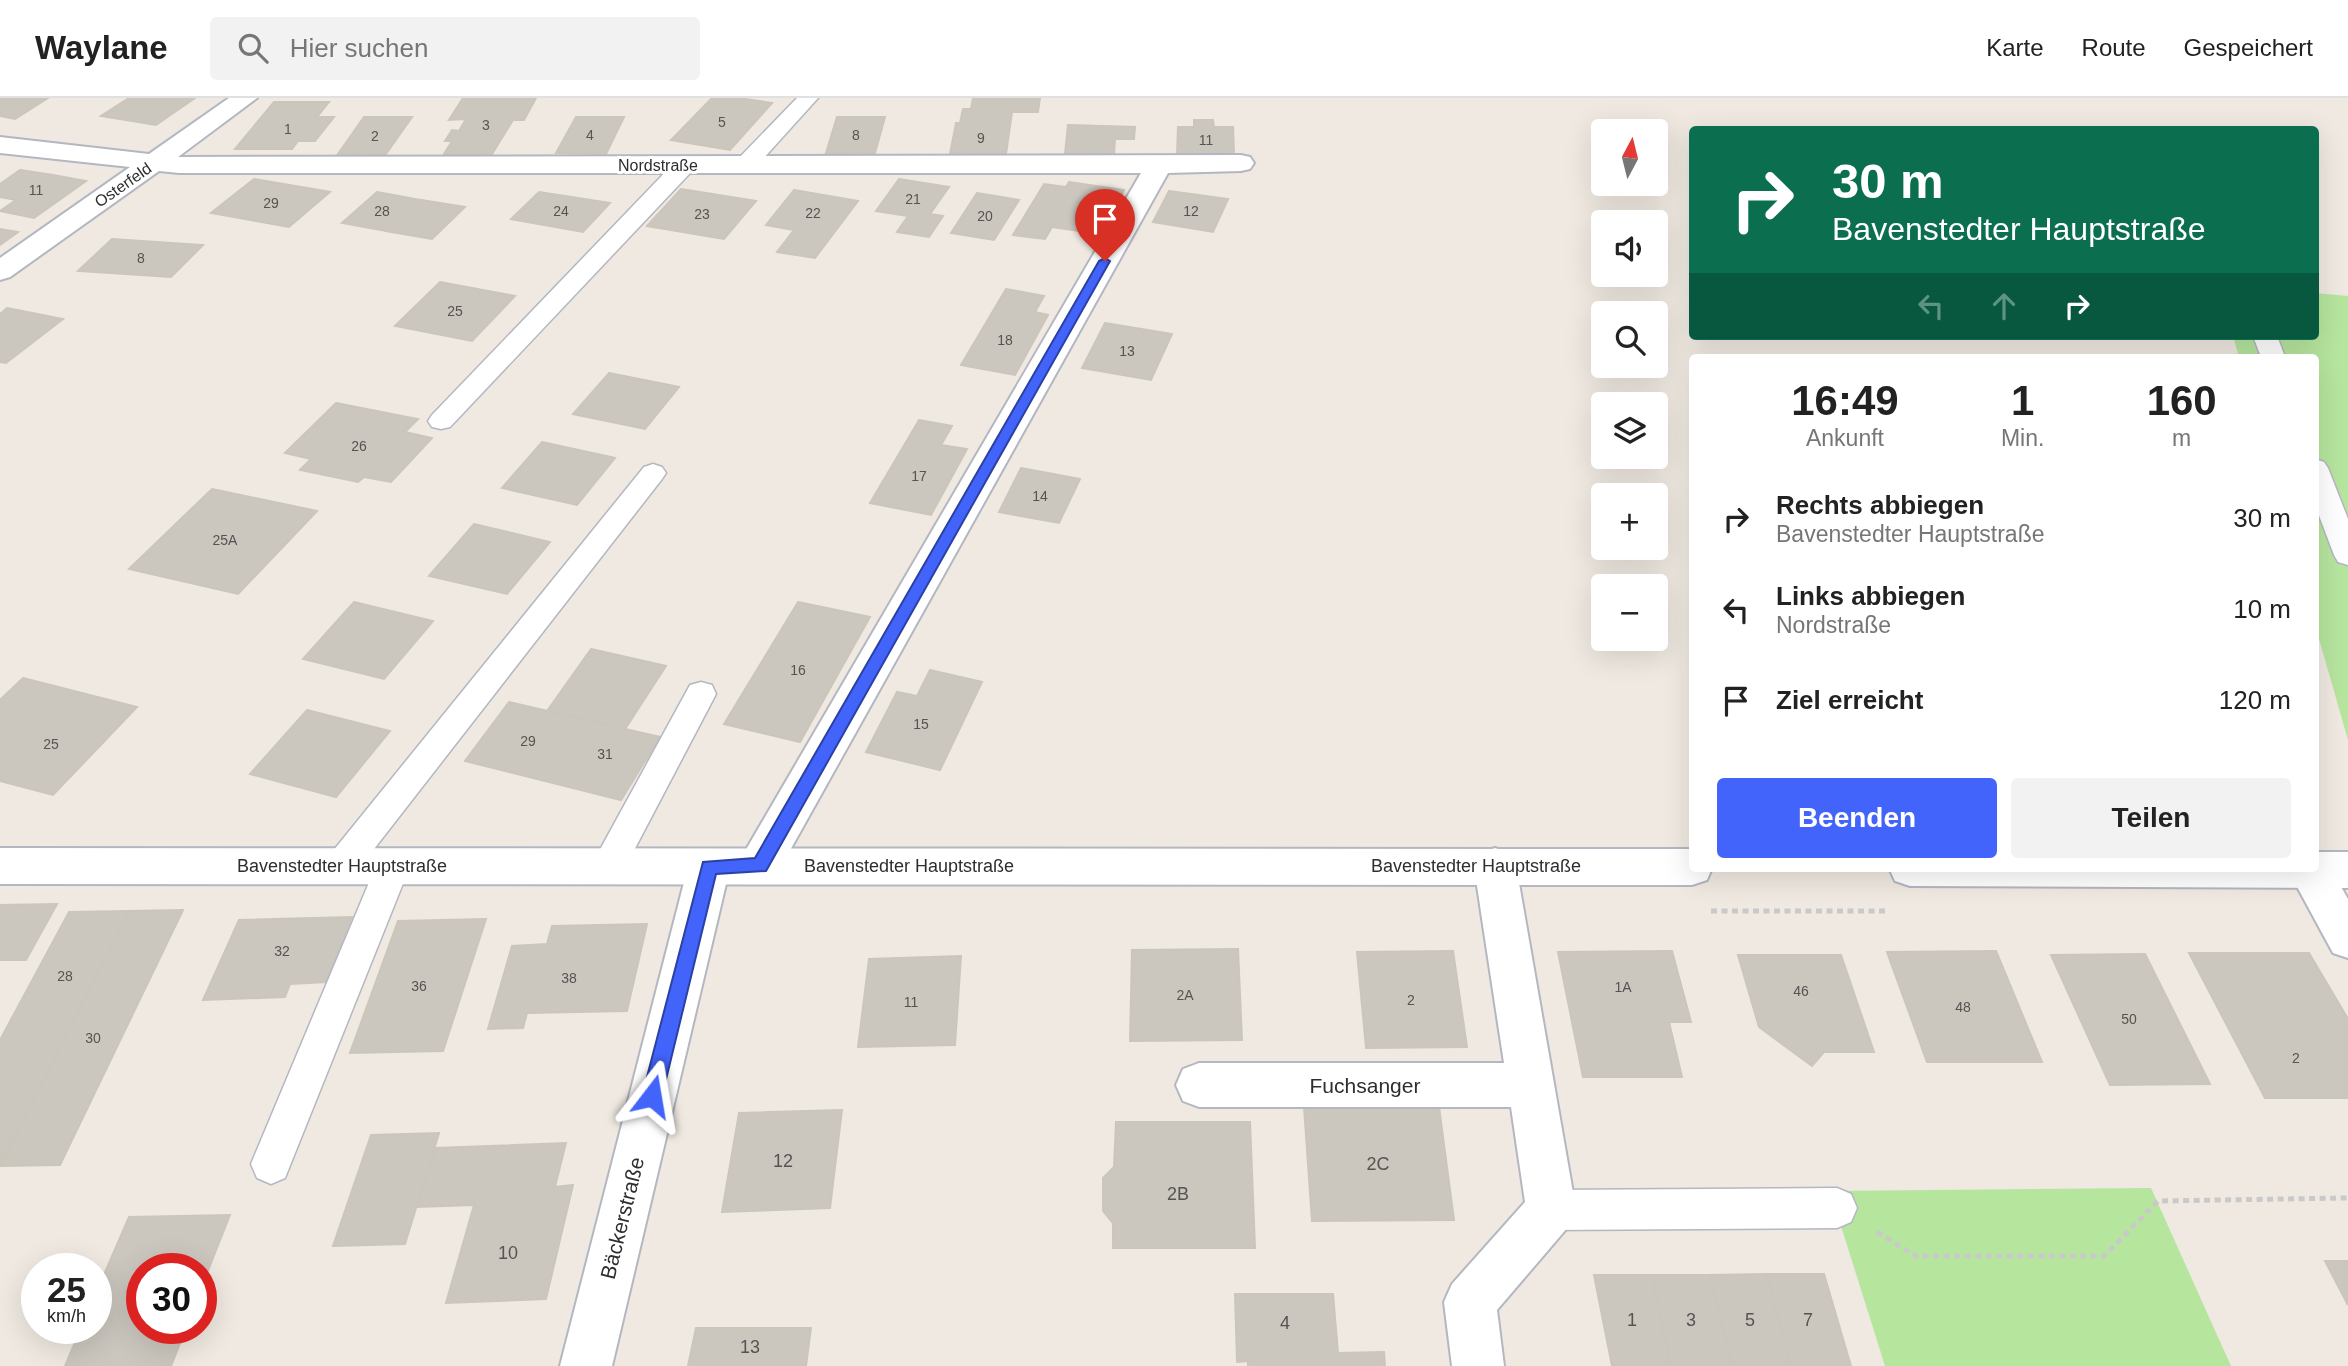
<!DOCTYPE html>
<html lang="de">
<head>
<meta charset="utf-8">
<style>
  body { margin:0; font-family:Helvetica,sans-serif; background:#f2f2f2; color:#222; height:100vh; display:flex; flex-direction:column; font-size:26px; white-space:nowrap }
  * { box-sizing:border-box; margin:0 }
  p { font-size:23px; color:#767676 }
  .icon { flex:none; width:38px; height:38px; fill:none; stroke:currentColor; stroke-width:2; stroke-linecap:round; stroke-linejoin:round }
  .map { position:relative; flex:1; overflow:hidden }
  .side { position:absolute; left:1689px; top:256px; width:630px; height:518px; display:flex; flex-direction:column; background:#fff; border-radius:7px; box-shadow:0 7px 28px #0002 }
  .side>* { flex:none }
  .banner { position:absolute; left:1689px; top:28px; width:630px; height:214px; border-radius:7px; box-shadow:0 7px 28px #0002; background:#0b6e4f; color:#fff; overflow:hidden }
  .needle { width:46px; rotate:7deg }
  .controls { position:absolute; left:1591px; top:21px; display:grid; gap:14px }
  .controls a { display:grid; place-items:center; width:77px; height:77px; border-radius:7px; background:#fff; box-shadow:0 7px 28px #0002; font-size:35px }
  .speed { position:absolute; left:21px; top:1155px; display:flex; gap:14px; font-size:35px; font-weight:700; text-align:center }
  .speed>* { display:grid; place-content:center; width:91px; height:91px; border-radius:50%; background:#fff; box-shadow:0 7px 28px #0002; line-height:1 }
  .speed small { font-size:18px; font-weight:400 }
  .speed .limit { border:10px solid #d22; background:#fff; color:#111 }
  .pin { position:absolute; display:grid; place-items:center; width:60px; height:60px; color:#fff; margin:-72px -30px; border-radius:50% 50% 50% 0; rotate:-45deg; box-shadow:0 0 7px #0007 }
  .pin .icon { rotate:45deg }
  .me { position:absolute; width:77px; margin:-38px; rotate:14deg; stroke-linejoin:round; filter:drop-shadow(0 0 5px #0008) }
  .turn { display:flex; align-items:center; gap:24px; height:147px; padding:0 28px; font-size:32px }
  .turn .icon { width:91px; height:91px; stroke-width:2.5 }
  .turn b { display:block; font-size:49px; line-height:60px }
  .lanes { display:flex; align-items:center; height:66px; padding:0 28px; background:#0003; justify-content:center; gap:35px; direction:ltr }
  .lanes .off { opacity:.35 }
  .eta { display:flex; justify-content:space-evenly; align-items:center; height:119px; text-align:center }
  .eta b { font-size:42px; font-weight:800; line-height:49px }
  .button { display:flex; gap:14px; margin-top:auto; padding:14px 28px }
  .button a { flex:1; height:80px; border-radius:7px; background:#4264fb; color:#fff; font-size:28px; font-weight:800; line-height:80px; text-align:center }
  .button a+a { background:#f2f2f2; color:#222 }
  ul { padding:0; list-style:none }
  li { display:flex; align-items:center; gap:21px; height:91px; padding:0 28px }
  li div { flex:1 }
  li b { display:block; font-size:26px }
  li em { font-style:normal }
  header { display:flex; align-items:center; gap:42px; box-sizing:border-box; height:98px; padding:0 35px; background:#fff; border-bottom:2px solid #e0e0e0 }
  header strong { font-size:33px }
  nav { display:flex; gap:38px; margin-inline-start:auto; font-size:24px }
  .search { width:490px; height:63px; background:#f2f2f2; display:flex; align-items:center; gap:18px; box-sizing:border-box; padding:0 24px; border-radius:7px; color:#767676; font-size:26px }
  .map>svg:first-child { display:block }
</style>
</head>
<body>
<header>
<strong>Waylane</strong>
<div class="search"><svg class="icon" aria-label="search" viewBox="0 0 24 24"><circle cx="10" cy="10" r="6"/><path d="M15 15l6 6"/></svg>Hier suchen</div>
<nav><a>Karte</a><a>Route</a><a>Gespeichert</a></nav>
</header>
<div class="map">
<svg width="2348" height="1268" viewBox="0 0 2348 1268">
  <rect width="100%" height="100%" fill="#efe9e1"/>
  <g fill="#b6e59e">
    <path d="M2315 195 2348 198V642L2315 527V259H2239L2233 238H2315Z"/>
    <path d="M2151 1090 2231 1268H1885L1830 1093Z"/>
  </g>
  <g fill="#cbc7bf" stroke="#cbc5ba" stroke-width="2">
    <path d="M0 0H48L15 21 0 18Z"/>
    <path d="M129 0H195L156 27 101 18Z"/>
    <path d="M463 0H536L524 22H513L492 56H444L452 43H445L452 32 459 33 466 21 449 22Z"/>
    <path d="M712 0H739L772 5 730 52 671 42Z"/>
    <path d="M973 0H1040L1038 14H1012L1006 56H950L956 25H960L963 11H971Z"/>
    <path d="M274 4H329L317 19H334L315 43H298L292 51H235Z"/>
    <path d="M364 19H412L386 56H338Z"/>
    <path d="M576 19H624L606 56 556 55Z"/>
    <path d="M837 19H885L875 55H826Z"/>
    <path d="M1194 22H1213L1214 29H1233L1234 56H1177L1178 29H1194Z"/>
    <path d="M1068 27 1135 29 1134 41H1115L1114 56H1065Z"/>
    <path d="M20 72 53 77 86 83 34 120 0 113 16 102 0 99V86Z"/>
    <path d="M254 81 330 94 289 129 211 115Z"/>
    <path d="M899 81 949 89 930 116 943 118 929 139 897 134 908 118 876 113Z"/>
    <path d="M1069 84 1124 92 1100 136 1052 129 1045 141 1013 137 1044 86 1066 89Z"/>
    <path d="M681 91 756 103 724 141 647 128Z"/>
    <path d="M794 92 858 103 815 160 777 154 794 132 766 127Z"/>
    <path d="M1169 93 1228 101 1213 134 1153 124Z"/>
    <path d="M377 94 421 102 386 133 342 125Z"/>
    <path d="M539 94 610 105 583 134 511 121Z"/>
    <path d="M977 95 1019 102 994 142 951 135Z"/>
    <path d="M421 102 465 109 432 141 386 133Z"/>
    <path d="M0 131 18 134 0 147Z"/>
    <path d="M112 141 203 147 171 179 78 173Z"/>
    <path d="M440 184 515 198 472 243 395 228Z"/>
    <path d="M1006 191 1044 198 1035 214 1048 217 1015 277 961 267Z"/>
    <path d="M7 210 63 221 6 265 0 264V216Z"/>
    <path d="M1105 225 1172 236 1151 282 1082 270Z"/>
    <path d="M609 275 679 289 645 331 573 316Z"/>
    <path d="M336 305 418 321 405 334 432 340 391 384 364 379 358 384 300 372 311 361 285 355Z"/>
    <path d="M919 322 952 328 941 347 967 351 931 417 870 405Z"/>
    <path d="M542 344 615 360 577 407 502 390Z"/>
    <path d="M1021 370 1080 381 1059 425 999 414Z"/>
    <path d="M212 391 317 413 238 496 129 471Z"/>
    <path d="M474 426 550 444 507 496 429 478Z"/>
    <path d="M354 504 433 523 384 581 303 561Z"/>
    <path d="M798 504 870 519 800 644 724 626Z"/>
    <path d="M591 551 666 568 625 631 547 613Z"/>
    <path d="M930 572 982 584 940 672 866 654 897 594 917 598Z"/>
    <path d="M23 580 137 609 53 697 0 683V602Z"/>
    <path d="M509 604 625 631 660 639 621 702 465 663Z"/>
    <path d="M307 612 390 633 336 699 250 676Z"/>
    <path d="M57 806 26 862H0V807Z"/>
    <path d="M183 812 60 1067 0 1068 129 813Z"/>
    <path d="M129 813 0 1066V942L69 814Z"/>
    <path d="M352 819 326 884 290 886 285 899 203 902 239 822Z"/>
    <path d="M486 821 443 953 350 955 398 823Z"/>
    <path d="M647 826 627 913 527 915 523 930 488 931 512 848 547 846 552 828Z"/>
    <path d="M1238 851 1242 942 1130 943 1132 852Z"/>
    <path d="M1453 853 1467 949 1366 950 1357 854Z"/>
    <path d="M1672 853 1691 924H1669L1682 979H1583L1558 854Z"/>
    <path d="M1996 853 2042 964H1927L1887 854Z"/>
    <path d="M2189 855H2309L2348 921V1000H2265Z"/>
    <path d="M2145 856 2210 986 2110 987 2051 857Z"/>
    <path d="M1738 857H1841L1874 954H1824L1812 968 1759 929Z"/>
    <path d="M961 858 955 947 858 949 869 861Z"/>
    <path d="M1304 1009H1439L1454 1122 1312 1123Z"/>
    <path d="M842 1012 830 1110 722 1114 739 1015Z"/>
    <path d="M1116 1024H1250L1255 1150H1113V1125L1103 1113V1080L1114 1069Z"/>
    <path d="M439 1035 405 1146 333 1148 371 1037Z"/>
    <path d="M566 1045 555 1089 573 1087 546 1201 446 1205 474 1107 416 1109 435 1050Z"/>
    <path d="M230 1117 201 1190V1171H142V1230H186L171 1268H65L81 1230H96V1195L129 1119Z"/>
    <path d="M2325 1163H2348V1207Z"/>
    <path d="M1767 1176 1791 1268H1732L1710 1177Z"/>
    <path d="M1767 1176H1824L1851 1268H1791Z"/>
    <path d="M1594 1177H1652L1671 1268H1612Z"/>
    <path d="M1652 1177H1710L1732 1268H1671Z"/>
    <path d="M1235 1196H1333L1338 1255 1384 1254 1385 1268H1248V1263L1237 1264Z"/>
    <path d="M696 1230H811L806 1268H688Z"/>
  </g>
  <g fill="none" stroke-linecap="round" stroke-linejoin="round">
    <defs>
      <g id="service">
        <path d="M797 0H818L753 72H737L734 67 737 62Z"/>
        <path d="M685 61 693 62 696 67 693 72 450 329 441 331 432 329 428 323 432 317 677 62Z"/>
        <path d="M2253 238H2277L2285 259H2261Z"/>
        <path d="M2315 361 2324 364 2328 370 2348 421V467L2338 464 2334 457 2315 407Z"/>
        <path d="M653 366 662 369 666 375 662 381 353 778 341 783 329 778 324 768 329 758 644 369Z"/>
        <path d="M701 584 712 587 716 596 620 779 608 784 596 779 591 769 596 759 690 587Z"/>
        <path d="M393 753 405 758 410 768 285 1080 271 1086 257 1080 251 1066 376 768 381 758Z"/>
        <path d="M1837 1090 1851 1096 1857 1110 1851 1124 1837 1130 1551 1132 1537 1126 1531 1112 1537 1098 1551 1092Z"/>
      </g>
      <g id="minor">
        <path d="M229 0H257L178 59 1241 57 1250 59 1254 65 1250 71 1241 73 1168 75 774 781 759 786 744 781 738 768 744 755 1141 75H179L159 73 10 179 0 182V160L130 69 0 55V39L149 56Z"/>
        <path d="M1495 750 1510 755 1516 768 1576 1112 1568 1129 1497 1212 1504 1268H1452L1444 1204 1452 1186 1525 1104 1511 1009H1199L1183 1003 1176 987 1183 971 1199 965H1504L1474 768 1480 755Z"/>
        <path d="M709 751 724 756 730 769 612 1268H560L688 769 694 756Z"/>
        <path d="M2315 756 2324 759 2348 801V860L2333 855 2288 772 2315 770Z"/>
      </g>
      <g id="tertiary">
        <path d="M0 750 1692 751V770H1712L1707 782 1692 787 0 786Z"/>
        <path d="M2315 754H2348V790L1910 788 1895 783 1889 770H2315Z"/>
      </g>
    </defs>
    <use href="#service" stroke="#b4b7c1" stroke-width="3"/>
    <use href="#minor" stroke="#b4b7c1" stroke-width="4"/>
    <use href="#tertiary" stroke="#b4b7c1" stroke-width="4"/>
    <g stroke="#c9c9c9" stroke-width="5" stroke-dasharray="6 4.5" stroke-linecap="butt">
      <path d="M1711 813H1888"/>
      <path d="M1877 1134 1916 1158H2104L2158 1103 2348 1100"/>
    </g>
    <use href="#service" fill="#fff" fill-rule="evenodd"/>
    <use href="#minor" fill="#fff" fill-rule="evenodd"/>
    <use href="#tertiary" fill="#fff" fill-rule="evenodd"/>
  </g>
  <path fill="#4264fb" stroke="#2b41a3" stroke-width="2" d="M1105 160 1110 163 766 773 716 776 662 998 659 1005 652 1008 645 1005 642 998 703 764 755 760 1099 163Z"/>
  <g text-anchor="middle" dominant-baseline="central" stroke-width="6" stroke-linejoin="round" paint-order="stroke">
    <g font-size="14" fill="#555452">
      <text x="722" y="24">5</text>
      <text x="486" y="27">3</text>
      <text x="288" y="31">1</text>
      <text x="590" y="37">4</text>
      <text x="856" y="37">8</text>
      <text x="375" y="38">2</text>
      <text x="981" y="40">9</text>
      <text x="1206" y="42">11</text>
      <text x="36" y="92">11</text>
      <text x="913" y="101">21</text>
      <text x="271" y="105">29</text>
      <text x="382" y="113">28</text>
      <text x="561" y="113">24</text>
      <text x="1191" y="113">12</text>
      <text x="813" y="115">22</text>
      <text x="702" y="116">23</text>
      <text x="985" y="118">20</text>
      <text x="141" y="160">8</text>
      <text x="455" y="213">25</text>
      <text x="1005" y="242">18</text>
      <text x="1127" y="253">13</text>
      <text x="359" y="348">26</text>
      <text x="919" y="378">17</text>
      <text x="1040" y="398">14</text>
      <text x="225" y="442">25A</text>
      <text x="798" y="572">16</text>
      <text x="921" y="626">15</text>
      <text x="528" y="643">29</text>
      <text x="51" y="646">25</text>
      <text x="605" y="656">31</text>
      <text x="282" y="853">32</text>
      <text x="65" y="878">28</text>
      <text x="569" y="880">38</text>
      <text x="419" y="888">36</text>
      <text x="1623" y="889">1A</text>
      <text x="1801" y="893">46</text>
      <text x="1185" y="897">2A</text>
      <text x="1411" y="902">2</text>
      <text x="911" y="904">11</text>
      <text x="1963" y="909">48</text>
      <text x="2129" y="921">50</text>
      <text x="93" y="940">30</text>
      <text x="2296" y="960">2</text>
    </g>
    <g font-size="16" fill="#2e2e2e" stroke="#fff">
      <text x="658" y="67">Nordstraße</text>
      <text transform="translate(123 87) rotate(-35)">Osterfeld</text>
    </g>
    <g font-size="18" fill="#2e2e2e" stroke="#fff">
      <text x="342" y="768">Bavenstedter Hauptstraße</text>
      <text x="909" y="768">Bavenstedter Hauptstraße</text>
      <text x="1476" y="768">Bavenstedter Hauptstraße</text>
    </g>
    <g font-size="18" fill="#555452">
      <text x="783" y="1063">12</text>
      <text x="1378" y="1066">2C</text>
      <text x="1178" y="1096">2B</text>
      <text x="508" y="1155">10</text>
      <text x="1632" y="1222">1</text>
      <text x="1691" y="1222">3</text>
      <text x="1750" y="1222">5</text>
      <text x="1808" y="1222">7</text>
      <text x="1285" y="1225">4</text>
      <text x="750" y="1249">13</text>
    </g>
    <g font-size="21" fill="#2e2e2e" stroke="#fff">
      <text x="1365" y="987">Fuchsanger</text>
      <text transform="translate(622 1120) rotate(-76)">Bäckerstraße</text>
    </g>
  </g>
</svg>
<div class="controls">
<a><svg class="needle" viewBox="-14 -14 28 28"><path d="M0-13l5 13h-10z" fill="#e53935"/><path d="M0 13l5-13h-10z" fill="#767676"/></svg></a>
<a><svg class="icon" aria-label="sound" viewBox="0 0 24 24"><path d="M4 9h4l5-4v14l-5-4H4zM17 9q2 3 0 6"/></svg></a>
<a><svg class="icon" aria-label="search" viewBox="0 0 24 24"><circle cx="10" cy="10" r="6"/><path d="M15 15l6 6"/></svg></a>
<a><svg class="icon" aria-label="layers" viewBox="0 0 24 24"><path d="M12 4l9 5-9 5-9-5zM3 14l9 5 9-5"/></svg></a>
<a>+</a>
<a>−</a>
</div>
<div class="speed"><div>25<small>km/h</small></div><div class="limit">30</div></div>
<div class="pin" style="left:1105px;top:163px;background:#d93025"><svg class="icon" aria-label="arrive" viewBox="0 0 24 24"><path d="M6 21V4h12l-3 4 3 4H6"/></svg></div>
<svg class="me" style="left:652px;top:998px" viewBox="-20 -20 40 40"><path d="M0-17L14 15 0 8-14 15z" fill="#4264fb" stroke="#fff" stroke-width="4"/></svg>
<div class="banner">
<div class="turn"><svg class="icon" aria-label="right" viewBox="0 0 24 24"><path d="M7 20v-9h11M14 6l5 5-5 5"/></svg><div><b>30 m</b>Bavenstedter Hauptstraße</div></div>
<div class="lanes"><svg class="icon off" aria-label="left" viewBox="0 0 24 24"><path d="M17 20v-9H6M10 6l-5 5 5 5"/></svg><svg class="icon off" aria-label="ahead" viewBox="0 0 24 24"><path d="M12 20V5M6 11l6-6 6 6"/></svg><svg class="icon" aria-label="right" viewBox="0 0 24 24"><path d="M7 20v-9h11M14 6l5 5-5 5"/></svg></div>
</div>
<section class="side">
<div class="eta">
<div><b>16:49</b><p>Ankunft</p></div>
<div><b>1</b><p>Min.</p></div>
<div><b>160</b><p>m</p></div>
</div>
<ul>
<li><svg class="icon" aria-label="right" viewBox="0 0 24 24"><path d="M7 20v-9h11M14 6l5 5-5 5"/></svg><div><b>Rechts abbiegen</b><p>Bavenstedter Hauptstraße</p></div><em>30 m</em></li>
<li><svg class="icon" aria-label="left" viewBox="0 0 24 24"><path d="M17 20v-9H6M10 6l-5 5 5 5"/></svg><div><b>Links abbiegen</b><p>Nordstraße</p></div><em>10 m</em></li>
<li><svg class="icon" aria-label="arrive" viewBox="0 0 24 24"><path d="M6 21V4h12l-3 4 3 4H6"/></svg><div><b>Ziel erreicht</b></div><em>120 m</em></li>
</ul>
<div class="button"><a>Beenden</a><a>Teilen</a></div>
</section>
</div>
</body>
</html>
